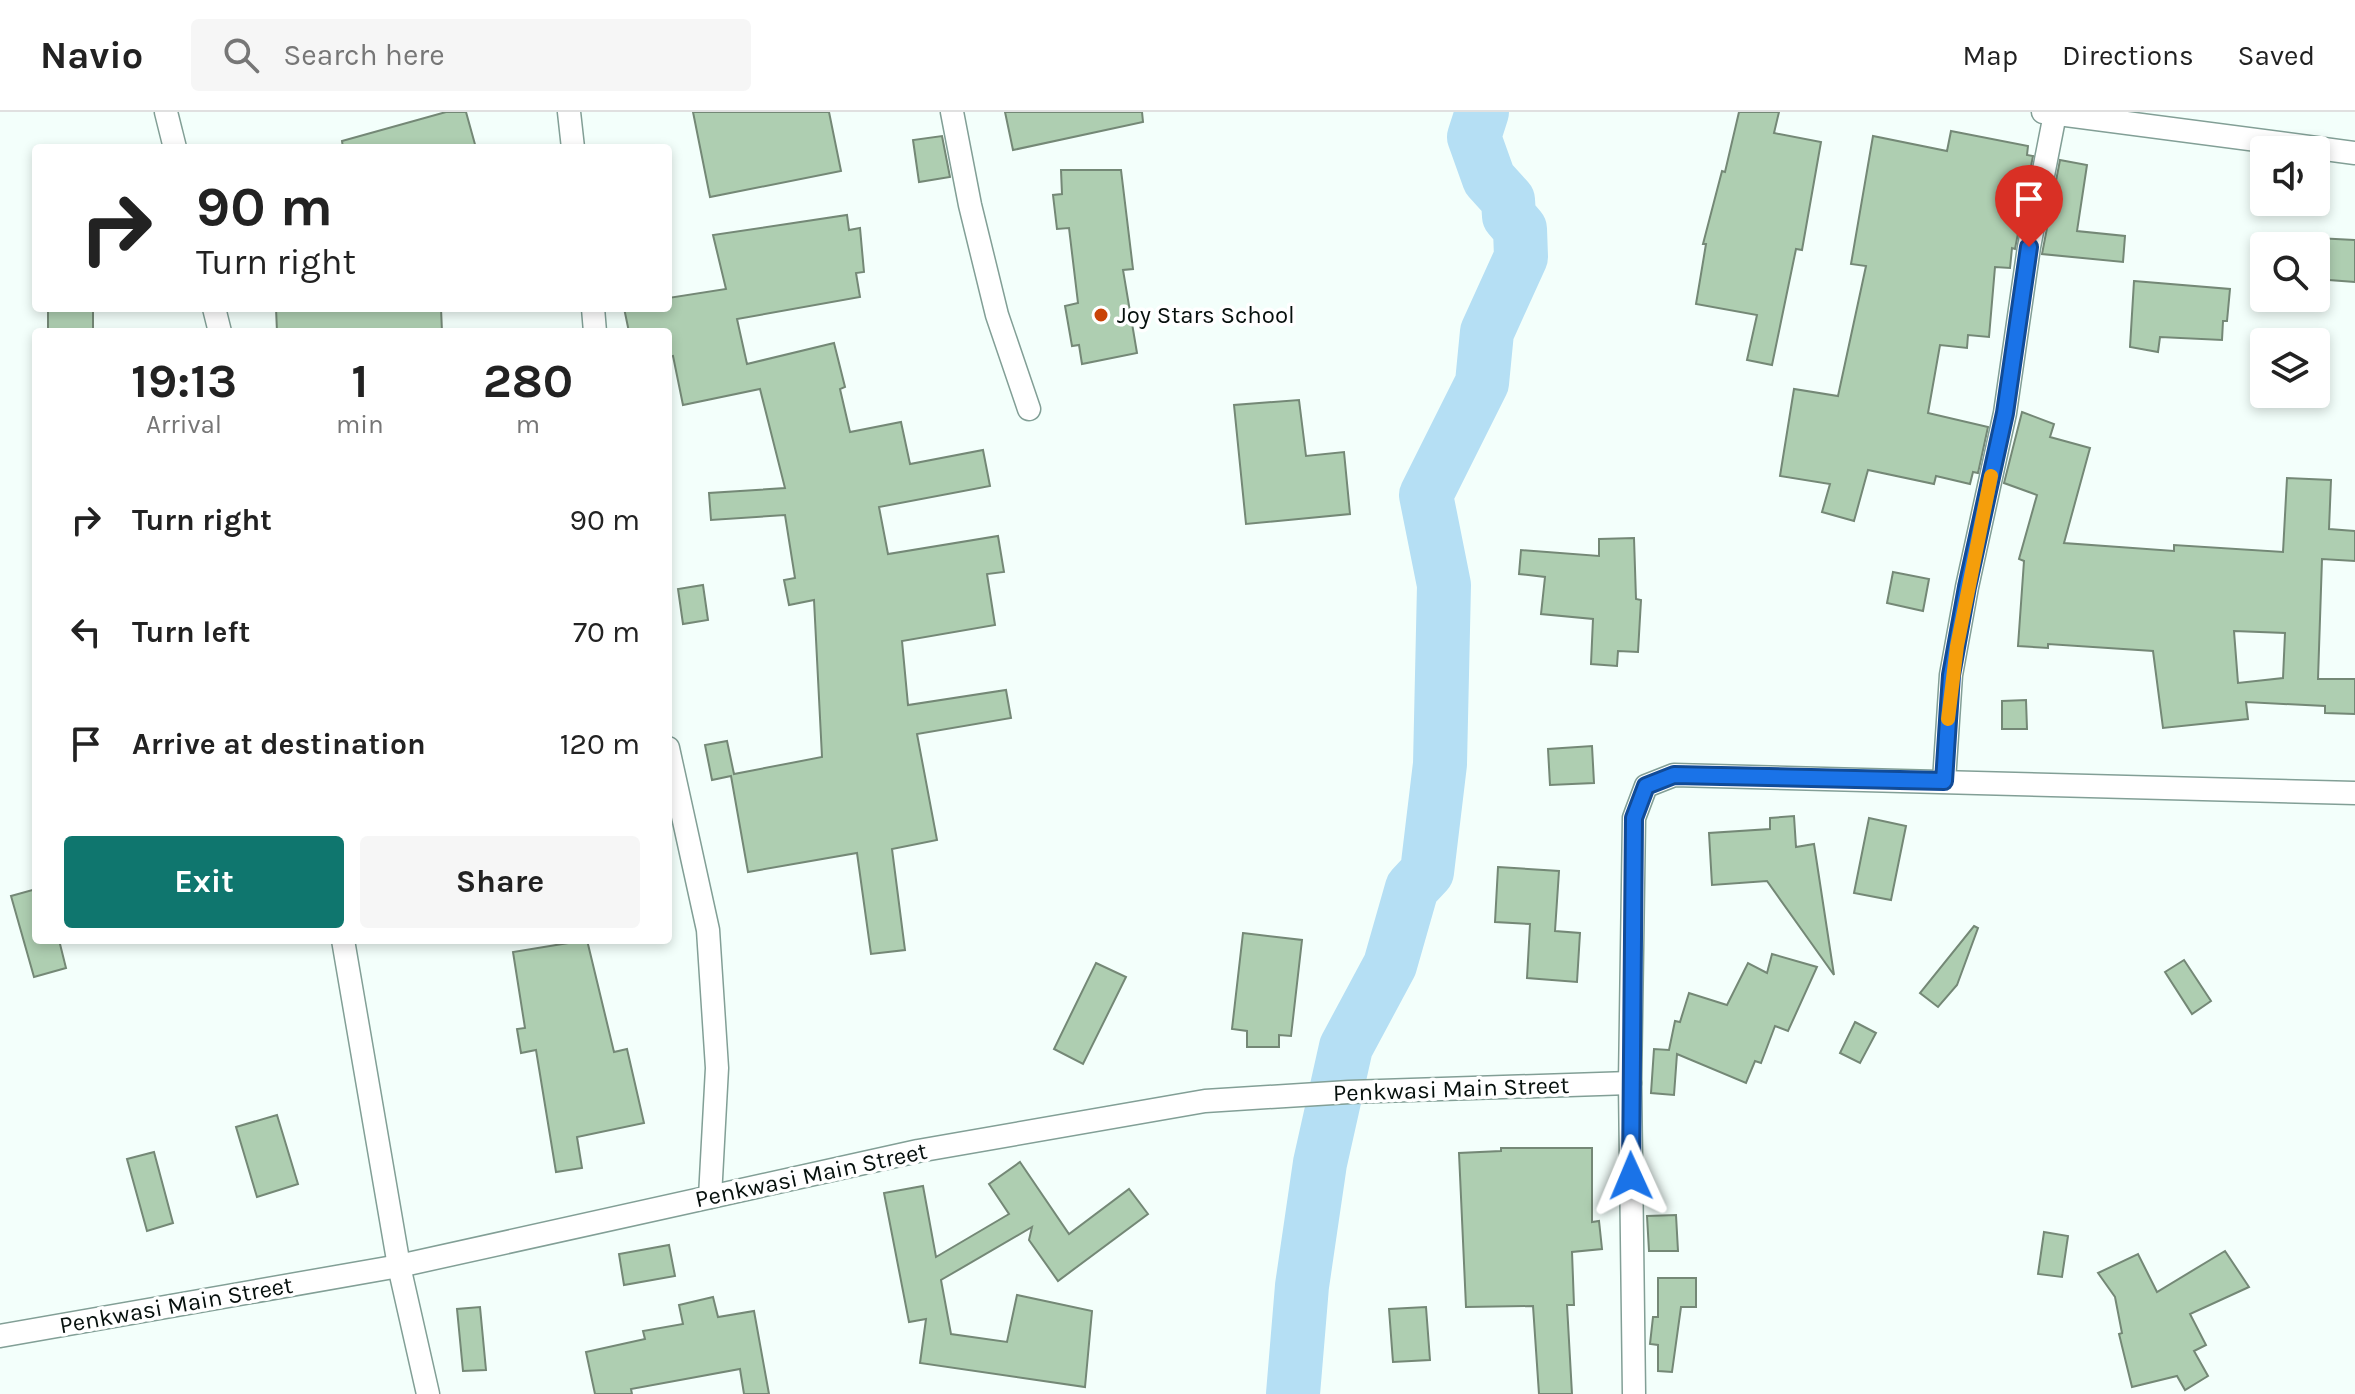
<!DOCTYPE html>
<html lang="en">
<head>
<meta charset="utf-8">
<style>
  body { margin:0; font-family:Karla,sans-serif; background:#f6f6f6; color:#222; height:100vh; display:flex; flex-direction:column; font-size:30px; white-space:nowrap }
  * { box-sizing:border-box; margin:0 }
  p { font-size:26px; color:#767676 }
  .icon { flex:none; width:44px; height:44px; fill:none; stroke:currentColor; stroke-width:2; stroke-linecap:round; stroke-linejoin:round }
  .map { position:relative; flex:1; overflow:hidden }
  .side { position:absolute; left:32px; top:216px; width:640px; height:616px; display:flex; flex-direction:column; background:#fff; border-radius:8px; box-shadow:0 4px 12px #0003 }
  .side>* { flex:none }
  .top-card { position:absolute; left:32px; top:32px; width:640px; height:168px; border-radius:8px; box-shadow:0 4px 12px #0003; background:#fff; color:#222; overflow:hidden }
  .buttons { position:absolute; left:2250px; top:24px; display:grid; gap:16px }
  .buttons a { display:grid; place-items:center; width:80px; height:80px; border-radius:8px; background:#fff; box-shadow:0 4px 12px #0003; font-size:40px }
  .pin { position:absolute; display:grid; place-items:center; width:68px; height:68px; color:#fff; margin:-82px -34px; border-radius:50% 50% 50% 0; rotate:-45deg; box-shadow:0 0 8px #0007 }
  .pin .icon { rotate:45deg }
  .me { position:absolute; width:88px; margin:-44px; rotate:359deg; stroke-linejoin:round; filter:drop-shadow(0 0 6px #0008) }
  .turn { display:flex; align-items:center; gap:28px; height:168px; padding:0 32px; font-size:36px }
  .turn .icon { width:104px; height:104px; stroke-width:2.5 }
  .turn b { display:block; font-size:56px; line-height:68px }
  .eta { display:flex; justify-content:space-evenly; align-items:center; height:136px; text-align:center }
  .eta b { font-size:48px; font-weight:700; line-height:56px }
  .button { display:flex; gap:16px; margin-top:auto; padding:16px 32px }
  .button a { flex:1; height:92px; border-radius:8px; background:#0f766e; color:#fff; font-size:32px; font-weight:700; line-height:92px; text-align:center }
  .button a+a { background:#f6f6f6; color:#222 }
  ul { padding:0; list-style:none }
  li { display:flex; align-items:center; gap:24px; height:112px; padding:0 32px }
  li div { flex:1 }
  li b { display:block; font-size:30px }
  li em { font-style:normal }
  header { display:flex; align-items:center; gap:48px; box-sizing:border-box; height:112px; padding:0 40px; background:#fff; border-bottom:2px solid #e0e0e0 }
  header strong { font-size:38px }
  nav { display:flex; gap:44px; margin-inline-start:auto; font-size:28px }
  .search { width:560px; height:72px; background:#f6f6f6; display:flex; align-items:center; gap:20px; box-sizing:border-box; padding:0 28px; border-radius:8px; color:#767676; font-size:30px }
  .map>svg:first-child { display:block }
</style>
</head>
<body>
<header>
<strong>Navio</strong>
<div class="search"><svg class="icon" aria-label="search" viewBox="0 0 24 24"><circle cx="10" cy="10" r="6"/><path d="M15 15l6 6"/></svg>Search here</div>
<nav><a>Map</a><a>Directions</a><a>Saved</a></nav>
</header>
<div class="map">
<svg width="2355" height="1282" viewBox="0 0 2355 1282">
  <rect width="100%" height="100%" fill="#f3fffb"/>
  <g fill="none" stroke-linecap="round" stroke-linejoin="round">
    <path stroke="#b5dff4" stroke-width="54" d="M1293 1282 1302 1174 1320 1051 1346 935 1390 853 1412 776 1427 760 1440 652 1444 473 1426 383 1482 271 1487 220 1521 145 1520 117 1509 104 1508 88 1489 67 1474 25 1482 0"/>
  </g>
  <g fill="#aeceb1" stroke="#748876" stroke-width="2" fill-rule="evenodd">
    <path d="M446 0H466L476 36H343L342 29Z"/>
    <path d="M693 0H829L841 59 710 85Z"/>
    <path d="M1005 0H1142L1143 10 1013 38Z"/>
    <path d="M1739 0H1779L1774 21 1821 30 1802 138 1796 137 1772 253 1747 248 1757 203 1696 192 1706 132H1703L1722 59 1725 60Z"/>
    <path d="M1951 19 2028 34 2027 43 2033 44 2015 137 2012 136 2010 156 1995 155 1989 225 1968 223 1967 236 1940 233 1928 301 1988 315 1978 361 1973 360 1970 372 1936 364 1934 372 1868 358 1854 409 1822 400 1830 372 1780 364 1794 277 1838 284 1866 154 1851 152 1873 24 1947 39Z"/>
    <path d="M942 24 950 65 919 70 913 28Z"/>
    <path d="M2060 48 2087 53 2077 119 2125 124 2123 150 2042 142Z"/>
    <path d="M1061 58H1121L1133 157 1123 158 1137 241 1082 252 1079 233 1072 234 1065 194 1078 191 1069 116 1057 117 1053 83 1062 82Z"/>
    <path d="M847 103 849 118 860 116 864 160 856 161 860 185 737 207 747 252 834 231 845 275 840 277 850 320 901 310 910 352 983 338 990 374 879 395 888 442 998 424 1004 460 987 462 995 513 902 529 908 593 1006 578 1011 606 917 622 937 728 892 737 905 838 871 842 857 741 748 760 731 664 712 668 705 633 727 629 734 662 822 645 814 488 789 493 784 468 795 466 785 403 711 408 709 381 785 376 760 277 683 293 673 244 668 245V220H629L624 196H668V186L726 177 713 123Z"/>
    <path d="M2316 126 2355 128V170L2316 167Z"/>
    <path d="M2134 169 2230 177 2227 209H2223L2222 228 2160 225 2158 240 2130 235Z"/>
    <rect x="48" y="196" width="45" height="24"/>
    <path d="M276 196H441L442 220H277Z"/>
    <path d="M1299 288 1306 344 1344 340 1350 402 1246 412 1234 293Z"/>
    <path d="M2022 300 2054 312 2050 325 2090 336 2064 431 2174 439V433L2283 440 2287 366 2331 368 2329 417 2355 419V449L2322 447 2318 567H2355V602L2325 601V594L2246 590 2248 607 2163 616 2153 539 2048 532V536L2018 534 2024 449 2019 447 2037 383 2004 371ZM2234 519 2285 521 2283 566 2238 571Z"/>
    <path d="M1634 426 1636 487 1641 488 1638 540 1618 539 1617 554 1591 552 1593 507 1541 502 1545 465 1519 462 1521 438 1599 444V427Z"/>
    <path d="M1893 460 1929 467 1923 499 1887 491Z"/>
    <path d="M703 473 708 508 683 512 678 477Z"/>
    <path d="M2026 588 2027 617H2002V589Z"/>
    <path d="M1592 634 1594 671 1550 673 1548 637Z"/>
    <path d="M1794 704 1796 735 1814 732 1834 863 1767 769 1712 773 1709 721 1770 717V706Z"/>
    <path d="M1869 706 1906 714 1891 788 1854 781Z"/>
    <path d="M1498 755 1559 759 1555 819 1580 821 1577 870 1527 866 1530 812 1495 810Z"/>
    <path d="M36 777V828H59L66 856 34 865 11 784Z"/>
    <path d="M1974 814 1978 816 1957 873 1938 895 1920 881Z"/>
    <path d="M1243 821 1302 828 1291 924 1279 923V935H1247V919L1232 917Z"/>
    <path d="M587 828 614 940 627 937 644 1011 577 1025 582 1056 556 1060 536 938 521 941 517 917 525 916 513 840Z"/>
    <path d="M1772 842 1817 855 1788 919 1775 914 1761 951 1755 949 1746 971 1677 942 1674 983 1651 981 1654 937 1669 938 1675 909 1680 910 1689 881 1727 893 1748 851 1767 861Z"/>
    <path d="M2184 848 2211 889 2192 902 2165 860Z"/>
    <path d="M1096 851 1126 865 1083 952 1054 937Z"/>
    <path d="M1855 910 1876 921 1860 951 1840 941Z"/>
    <path d="M277 1003 298 1072 257 1085 236 1015Z"/>
    <path d="M1501 1036H1592V1110L1599 1109 1602 1137 1572 1140 1574 1193H1567L1572 1282H1539L1533 1194 1466 1195 1459 1041 1501 1039Z"/>
    <path d="M154 1040 173 1111 147 1119 127 1047Z"/>
    <path d="M1020 1050 1069 1122 1129 1077 1148 1102 1058 1169 1029 1128 1032 1115 941 1168 951 1222 1007 1230 1017 1183 1092 1199 1085 1275 920 1251 926 1207 909 1210 884 1081 923 1074 936 1145 1009 1102 989 1072Z"/>
    <path d="M1676 1103 1678 1139H1649L1647 1104Z"/>
    <path d="M2044 1120 2068 1124 2062 1165 2038 1162Z"/>
    <path d="M669 1133 675 1164 624 1173 619 1142Z"/>
    <path d="M2225 1139 2249 1175 2190 1202 2206 1233 2194 1239 2208 1264 2185 1278 2177 1264 2132 1275 2119 1222 2122 1221 2115 1185 2098 1161 2138 1142 2157 1180Z"/>
    <path d="M1658 1166H1696V1195H1681L1672 1260 1658 1259V1233L1650 1232 1653 1205H1658Z"/>
    <path d="M713 1185 718 1205 754 1199 769 1282H744L740 1257 631 1277 632 1282H595L586 1240 645 1227 643 1219 683 1212 679 1193Z"/>
    <path d="M480 1195 486 1258 463 1259 457 1197Z"/>
    <path d="M1426 1195 1430 1248 1393 1250 1389 1197Z"/>
  </g>
  <g fill="none" stroke-linecap="round" stroke-linejoin="round">
    <defs>
      <g id="street">
        <path d="M166 0 175 36"/>
        <path d="M569 0 573 36"/>
        <path d="M952 0 970 93 997 203 1029 297"/>
        <path d="M2043 0 2355 41"/>
        <path d="M214 196 220 220"/>
        <path d="M593 196 595 220"/>
        <path d="M668 636 708 818 717 956 710 1085"/>
        <path d="M1944 669 1951 563 1967 475 2005 301 2029 135 2055 2"/>
        <path d="M343 828 399 1154 428 1282"/>
        <path d="M0 1224 399 1154 918 1039 1205 989 1349 980 1630 971"/>
        <path d="M1634 1282 1630 971 1634 706 1646 674 1674 663 2355 681"/>
      </g>
    </defs>
    <use href="#street" stroke="#829f96" stroke-width="25"/>
    <use href="#street" stroke="#fff" stroke-width="22"/>
  </g>
  <g fill="none" stroke-linecap="round" stroke-linejoin="round">
    <defs>
      <path id="route" d="M1631 1064 1634 706 1646 674 1674 663 1944 669 1951 563 1967 475 2005 301 2029 135"/>
    </defs>
    <use href="#route" stroke="#114b97" stroke-width="20"/>
    <use href="#route" stroke="#1a73e8" stroke-width="14"/>
    <path stroke="#f59e0b" stroke-width="14" d="M1948 607 1957 534 1991 364"/>
  </g>
  <circle fill="#c94307" stroke="#fff" stroke-width="3" cx="1101" cy="203" r="8"/>
  <g text-anchor="middle" dominant-baseline="central" stroke-width="7" stroke-linejoin="round" paint-order="stroke">
    <g font-size="24" fill="#06100d" stroke="#fff" text-anchor="start">
      <text x="1117" y="203">Joy Stars School</text>
    </g>
    <g font-size="24" fill="#06100d" stroke="#fff">
      <text transform="translate(1451 977) rotate(-2)">Penkwasi Main Street</text>
      <text transform="translate(811 1063) rotate(-12)">Penkwasi Main Street</text>
      <text transform="translate(176 1193) rotate(-10)">Penkwasi Main Street</text>
    </g>
  </g>
</svg>
<div class="buttons">
<a><svg class="icon" aria-label="sound" viewBox="0 0 24 24"><path d="M4 9h4l5-4v14l-5-4H4zM17 9q2 3 0 6"/></svg></a>
<a><svg class="icon" aria-label="search" viewBox="0 0 24 24"><circle cx="10" cy="10" r="6"/><path d="M15 15l6 6"/></svg></a>
<a><svg class="icon" aria-label="layers" viewBox="0 0 24 24"><path d="M12 4l9 5-9 5-9-5zM3 14l9 5 9-5"/></svg></a>
</div>
<div class="pin" style="left:2029px;top:135px;background:#d93025"><svg class="icon" aria-label="arrive" viewBox="0 0 24 24"><path d="M6 21V4h12l-3 4 3 4H6"/></svg></div>
<svg class="me" style="left:1631px;top:1064px" viewBox="-20 -20 40 40"><path d="M0-17L14 15 0 8-14 15z" fill="#1a73e8" stroke="#fff" stroke-width="4"/></svg>
<div class="top-card">
<div class="turn"><svg class="icon" aria-label="right" viewBox="0 0 24 24"><path d="M7 20v-9h11M14 6l5 5-5 5"/></svg><div><b>90 m</b>Turn right</div></div>
</div>
<section class="side">
<div class="eta">
<div><b>19:13</b><p>Arrival</p></div>
<div><b>1</b><p>min</p></div>
<div><b>280</b><p>m</p></div>
</div>
<ul>
<li><svg class="icon" aria-label="right" viewBox="0 0 24 24"><path d="M7 20v-9h11M14 6l5 5-5 5"/></svg><div><b>Turn right</b></div><em>90 m</em></li>
<li><svg class="icon" aria-label="left" viewBox="0 0 24 24"><path d="M17 20v-9H6M10 6l-5 5 5 5"/></svg><div><b>Turn left</b></div><em>70 m</em></li>
<li><svg class="icon" aria-label="arrive" viewBox="0 0 24 24"><path d="M6 21V4h12l-3 4 3 4H6"/></svg><div><b>Arrive at destination</b></div><em>120 m</em></li>
</ul>
<div class="button"><a>Exit</a><a>Share</a></div>
</section>
</div>
</body>
</html>
